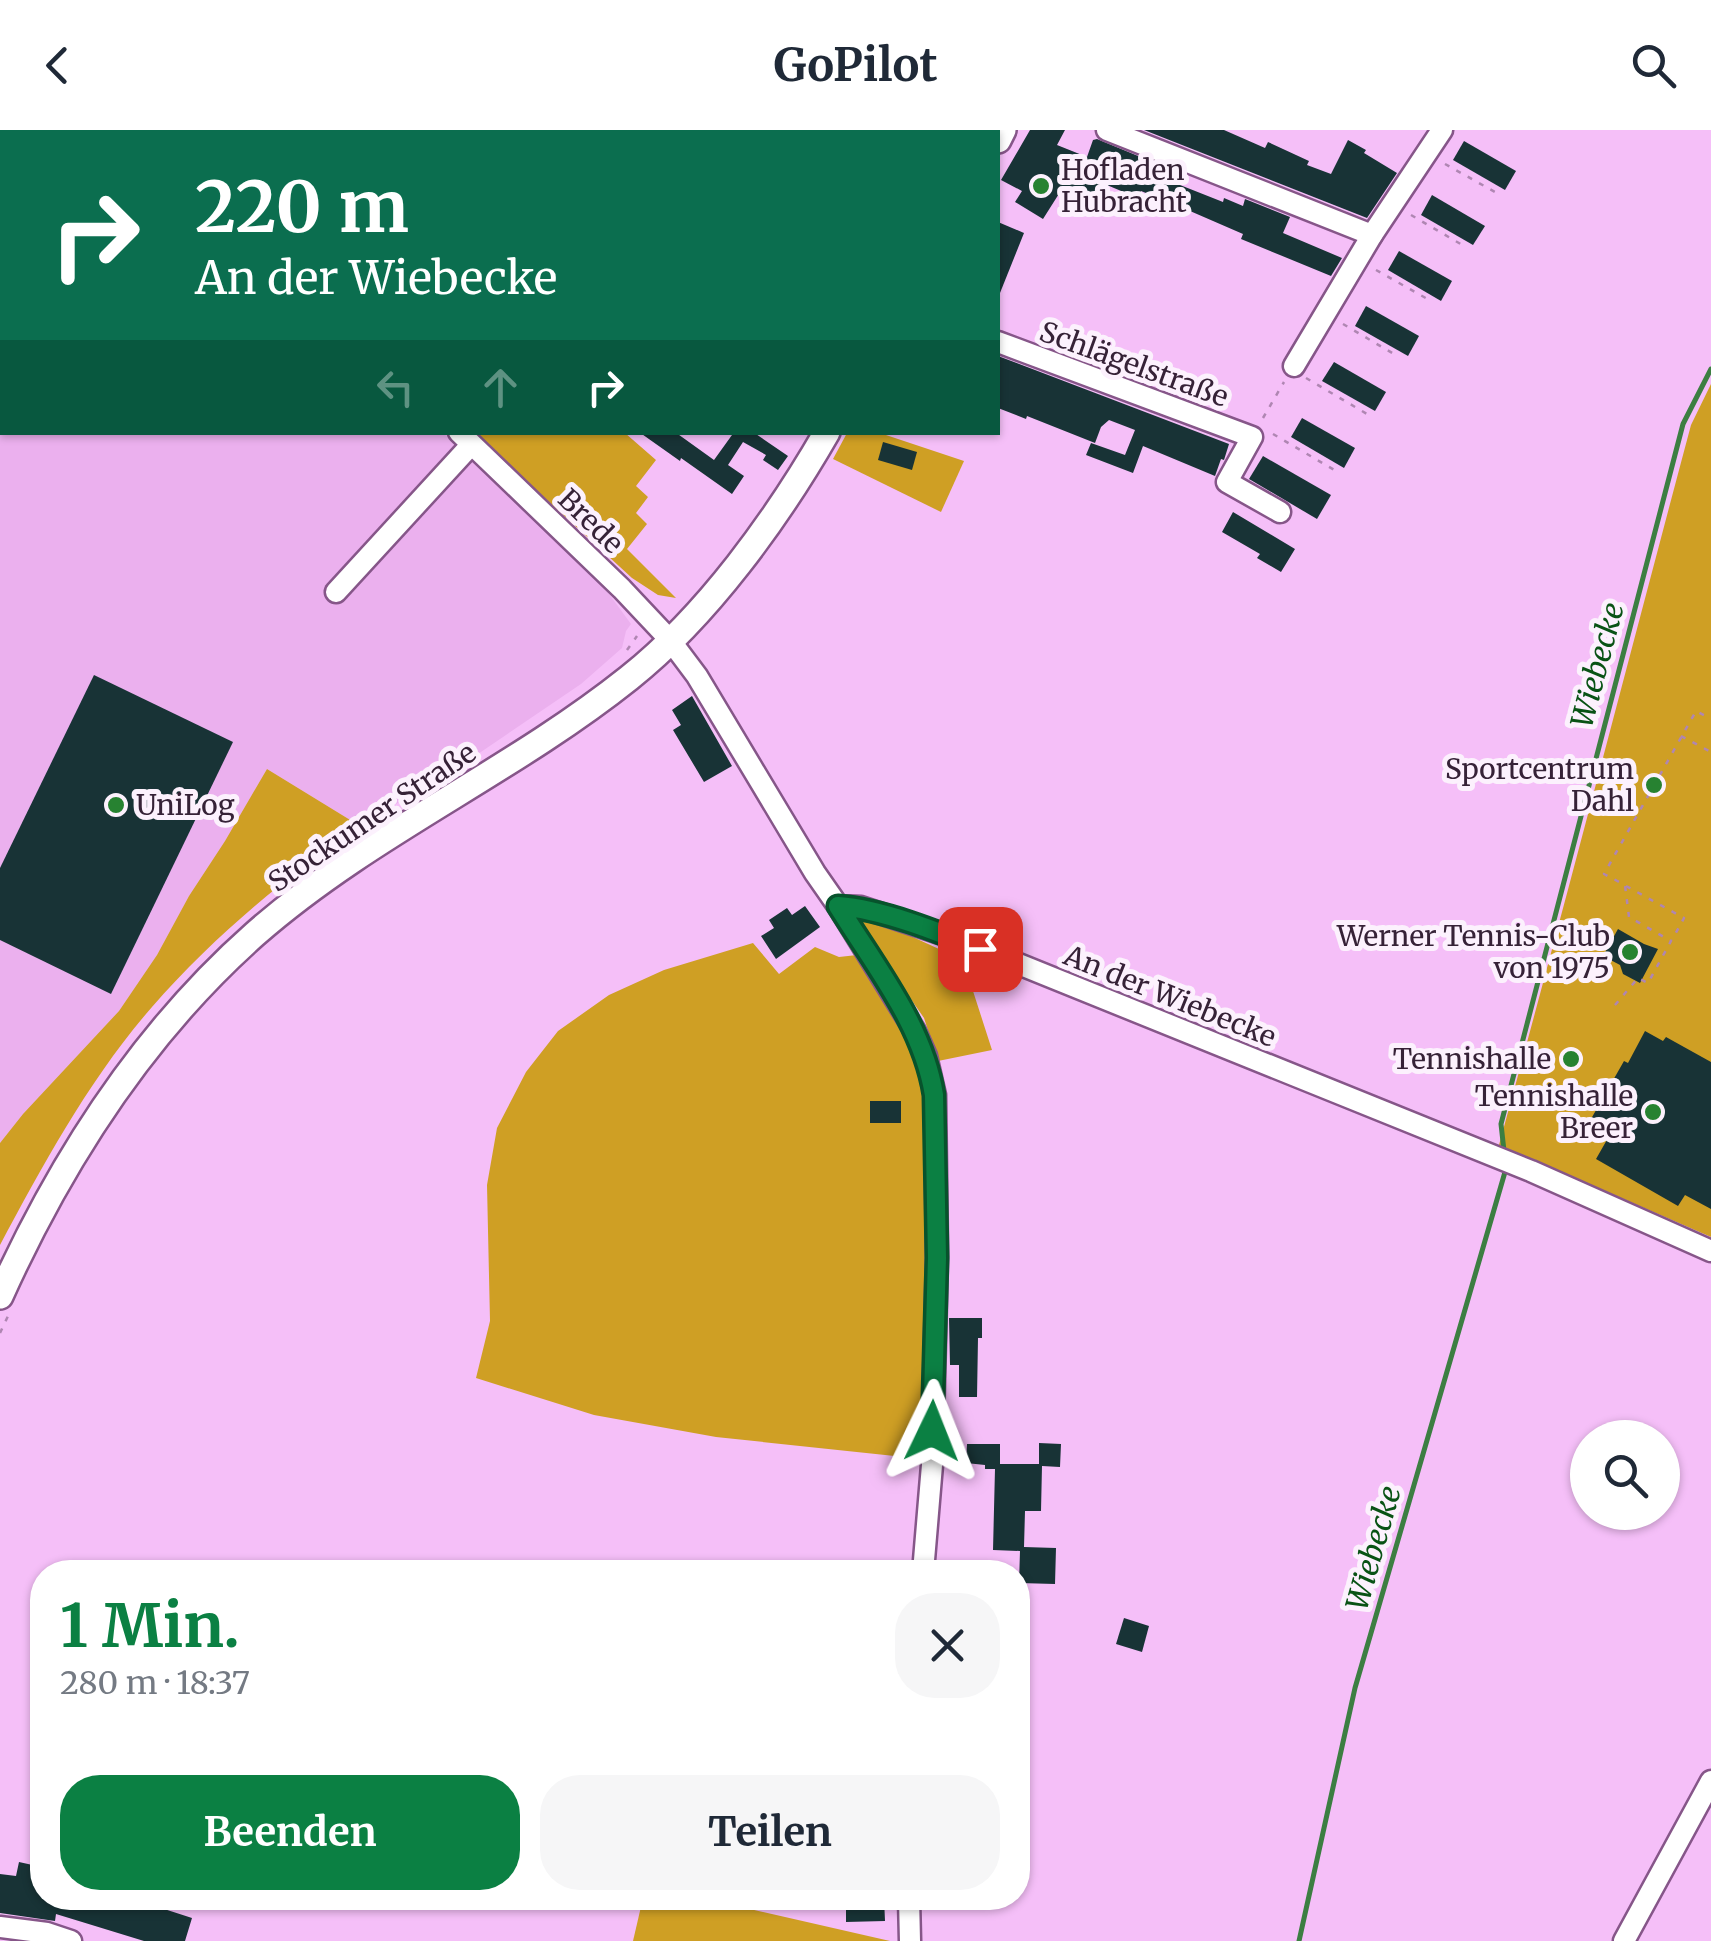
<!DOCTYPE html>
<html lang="de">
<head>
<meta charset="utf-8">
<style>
  body { margin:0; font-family:Merriweather,serif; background:#f6f6f7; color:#1f2937; height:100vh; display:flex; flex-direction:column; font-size:38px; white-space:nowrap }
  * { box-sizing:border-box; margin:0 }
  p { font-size:32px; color:#747a83 }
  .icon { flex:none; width:55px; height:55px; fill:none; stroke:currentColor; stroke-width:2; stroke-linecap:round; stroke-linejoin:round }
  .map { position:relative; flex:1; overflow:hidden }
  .drawer { position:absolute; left:30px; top:1430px; width:1000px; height:350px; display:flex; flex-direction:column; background:#fff; border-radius:40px; box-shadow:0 2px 8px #0004 }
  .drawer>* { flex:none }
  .hud { position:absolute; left:0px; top:0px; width:1000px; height:305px; box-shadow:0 2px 8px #0004; background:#0b6e4f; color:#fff; overflow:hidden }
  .controls { position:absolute; left:1570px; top:1290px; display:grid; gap:20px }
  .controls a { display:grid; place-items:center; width:110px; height:110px; border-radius:50%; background:#fff; box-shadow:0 2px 8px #0004; font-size:50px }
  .pin { position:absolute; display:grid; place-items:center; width:85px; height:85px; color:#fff; margin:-42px; border-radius:20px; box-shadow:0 5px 15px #0006 }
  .me { position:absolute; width:110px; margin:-55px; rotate:2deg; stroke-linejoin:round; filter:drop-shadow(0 0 8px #0008) }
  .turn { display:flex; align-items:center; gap:35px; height:210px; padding:0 30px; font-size:45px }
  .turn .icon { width:130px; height:130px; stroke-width:2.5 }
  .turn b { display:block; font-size:70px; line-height:85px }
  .lanes { display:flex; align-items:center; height:95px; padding:0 30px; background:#0003; justify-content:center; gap:50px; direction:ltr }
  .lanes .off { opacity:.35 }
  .round { display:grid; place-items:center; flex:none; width:105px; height:105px; border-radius:40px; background:#f6f6f7 }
  .headline { display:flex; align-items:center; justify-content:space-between; height:170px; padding:0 30px }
  h1 { font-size:60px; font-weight:700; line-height:75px; color:#0b8043 }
  .primary-button { display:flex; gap:20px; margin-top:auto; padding:20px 30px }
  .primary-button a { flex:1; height:115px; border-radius:40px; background:#0b8043; color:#fff; font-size:40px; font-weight:700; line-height:115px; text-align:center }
  .primary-button a+a { background:#f6f6f7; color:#1f2937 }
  header { display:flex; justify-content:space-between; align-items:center; height:130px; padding:0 30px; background:#fff; font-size:45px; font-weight:700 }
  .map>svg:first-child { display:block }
</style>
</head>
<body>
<header><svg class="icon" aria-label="back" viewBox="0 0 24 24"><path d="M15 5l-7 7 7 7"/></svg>GoPilot<svg class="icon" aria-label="search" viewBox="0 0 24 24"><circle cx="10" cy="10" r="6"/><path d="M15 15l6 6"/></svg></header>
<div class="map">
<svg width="1711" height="1811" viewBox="0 0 1711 1811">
  <rect width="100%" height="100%" fill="#f5bff8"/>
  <path fill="#ebb0ee" d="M2 109V302L443 303 601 453 631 494 626 501 622 518 581 554 475 626 360 696 267 639 225 711 189 766 157 825 119 881 23 984 0 1013V112Z"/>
  <g fill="#cf9f24">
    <path d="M1711 254V1107L1499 1015C1565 775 1627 535 1691 295Z"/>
    <path d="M877 302 964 331 941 382 833 329 847 303Z"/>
    <path d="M474 303H625L656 330 636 356 648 367 636 383 647 394 627 419 676 468 658 465 632 448Z"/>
    <path d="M267 639 360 696C284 748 213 807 152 877 90 948 44 1033 0 1115V1013L23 984 119 881 157 825 189 766 225 711Z"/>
    <path d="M867 786 963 830 992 920 938 931 924 888 860 796 861 790Z"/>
    <path d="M753 813 779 844 815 817 839 827 857 825 909 907 919 930 927 967 928 1174 923 1329 716 1307 594 1285 476 1248 490 1191 487 1055 497 998 526 942 558 901 609 865 664 840Z"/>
    <path d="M643 1768H702L890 1811H633Z"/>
  </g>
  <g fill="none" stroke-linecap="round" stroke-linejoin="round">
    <g stroke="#3c7e42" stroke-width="5">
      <path d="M1504 1021 1501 994 1683 294 1711 239"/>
      <path d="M1299 1811 1355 1558 1505 1042"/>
    </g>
  </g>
  <g fill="#183336">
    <path d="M1030 0H1065L1057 15 1087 27 1093 10 1097 9 1184 45 1180 55 1223 72 1224 68 1243 76 1245 69 1290 87 1283 103 1342 128 1331 146 1241 109 1243 104 1190 81 1141 61 1136 72 1124 67 1126 63 1102 53 1090 76 1062 59 1043 89 1015 72 1022 61 1001 50Z"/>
    <path d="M1144 0H1224L1265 18 1268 12 1309 31 1307 35 1331 44 1348 10 1366 20 1364 23 1397 43 1367 88Z"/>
    <path d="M1464 11 1516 41 1505 60 1453 30Z"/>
    <path d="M1432 65 1485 96 1473 115 1421 85Z"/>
    <path d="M998 92 1024 103 998 168Z"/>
    <path d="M1399 121 1452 151 1441 171 1388 140Z"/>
    <path d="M1366 176 1419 206 1408 226 1355 196Z"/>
    <path d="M998 226 1229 314 1224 330 1221 329 1215 346 1143 316 1133 343 1086 325 1091 313 1125 325 1135 300 1109 290 1101 297 1095 313 1027 286 1026 289 998 278Z"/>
    <path d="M1334 232 1386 262 1375 281 1322 251Z"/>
    <path d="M1302 288 1355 318 1344 338 1291 307Z"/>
    <path d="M639 302H675L714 330 732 305 727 302H753L788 326 778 340 763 330 766 325 743 312 728 335 744 346 732 364 681 328 680 331Z"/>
    <path d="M883 312 917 322 912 340 878 330Z"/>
    <path d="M1263 326 1331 365 1317 389 1249 349Z"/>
    <path d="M1233 382 1295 419 1281 442 1257 428 1260 424 1222 402Z"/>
    <path d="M94 545 233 612 111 864 0 810V738Z"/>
    <path d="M692 566 732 636 704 652 673 600 681 595 672 580Z"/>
    <path d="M805 776 820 797 776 829 761 806 774 798 769 790 787 778 792 785Z"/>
    <path d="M1618 799 1644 814 1658 819 1640 853 1623 844 1620 835 1603 826Z"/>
    <path d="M1645 901 1663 911 1666 907 1711 932V1079L1685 1065 1678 1076 1596 1029 1608 1008 1587 996 1624 931 1628 933Z"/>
    <rect x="870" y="971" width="31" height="22"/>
    <path d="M949 1188H982V1208H978L977 1267H959V1235H950Z"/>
    <path d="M1039 1313 1061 1314 1060 1337 1042 1336 1041 1381H1025L1024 1417 1056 1418 1055 1454 1019 1453 1020 1421 993 1420 995 1339H985V1335L966 1333 967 1314H1000V1334H1039Z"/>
    <path d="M1124 1488 1149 1496 1142 1522 1116 1514Z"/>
    <path d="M19 1732 37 1736 35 1747 42 1749V1768H161L158 1777 192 1788 185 1811H144L56 1784 55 1791 0 1783V1744L16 1746Z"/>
    <path d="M860 1768H884L885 1791 846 1792V1773L860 1772Z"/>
  </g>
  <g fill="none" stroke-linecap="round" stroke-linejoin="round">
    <defs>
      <g id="minor">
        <path d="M775 0 776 2"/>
        <path d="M1107 0 1372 105"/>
        <path d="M0 127 2 122"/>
        <path d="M998 212 1252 307 1227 352 1280 382"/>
        <path d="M1294 236 1372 105 1442 0"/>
        <path d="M459 302 622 459 670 510 697 546 815 743 838 776 861 777 954 808 1531 1041 1711 1121"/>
        <path d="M336 462 471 315"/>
        <path d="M838 776 915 901 926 926 935 965 937 1127 932 1335 923 1442"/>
        <path d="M909 1768 910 1811"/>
        <path d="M0 1797 47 1803 71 1811"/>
        <path d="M1624 1811 1711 1651"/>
      </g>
      <g id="major">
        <path d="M998 10 1003 0"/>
        <path d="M0 1166C61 1031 143 903 255 804 369 704 510 643 629 548 707 486 777 389 827 302"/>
      </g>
    </defs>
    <use href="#minor" stroke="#865689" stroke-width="25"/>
    <use href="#major" stroke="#865689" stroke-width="30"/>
    <g stroke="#af86b2" stroke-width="2.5" stroke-dasharray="5 8" stroke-linecap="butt">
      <path d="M23 2 24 0"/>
      <path d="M1445 34 1495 62"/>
      <path d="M0 50 2 45"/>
      <path d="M1411 85 1464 116"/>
      <path d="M1376 140 1431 171"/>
      <path d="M1343 194 1399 227"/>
      <path d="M1306 248 1367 284"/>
      <path d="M1263 288 1284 252"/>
      <path d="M1273 304 1336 341"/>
      <path d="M627 520 637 506"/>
      <path d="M1681 606 1711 622"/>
      <path d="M1626 756 1684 788 1672 810"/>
      <path d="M1615 875 1638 848 1648 853 1671 811 1629 787 1625 755 1604 744 1696 581 1711 589"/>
      <path d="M0 1203 8 1186"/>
    </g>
    <use href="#minor" stroke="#fff" stroke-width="20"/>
    <use href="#major" stroke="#fff" stroke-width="25"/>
  </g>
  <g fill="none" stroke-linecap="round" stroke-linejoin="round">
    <defs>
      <path id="route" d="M932 1301 937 1128 934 965C923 895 875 836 838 776 882 779 939 802 980 819"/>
    </defs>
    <use href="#route" stroke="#07532c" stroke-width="25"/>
    <use href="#route" stroke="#0b8043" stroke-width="18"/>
  </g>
  <g fill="#278231" stroke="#fcf1fd" stroke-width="4">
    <circle cx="1041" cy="56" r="10"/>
    <circle cx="1654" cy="655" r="10"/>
    <circle cx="116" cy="675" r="10"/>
    <circle cx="1630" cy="822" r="10"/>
    <circle cx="1571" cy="929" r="10"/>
    <circle cx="1653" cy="982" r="10"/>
  </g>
  <g text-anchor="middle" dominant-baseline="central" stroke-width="10" stroke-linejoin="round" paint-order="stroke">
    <g font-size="28" fill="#362237" stroke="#fcf1fd" text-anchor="end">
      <text x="1061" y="40" text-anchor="start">Hofladen<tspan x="1061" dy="32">Hubracht</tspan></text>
      <text x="1634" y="639">Sportcentrum<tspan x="1634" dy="32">Dahl</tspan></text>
      <text x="136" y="675" text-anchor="start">UniLog</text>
      <text x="1610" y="806">Werner Tennis-Club<tspan x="1610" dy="32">von 1975</tspan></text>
      <text x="1551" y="929">Tennishalle</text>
      <text x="1633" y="966">Tennishalle<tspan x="1633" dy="32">Breer</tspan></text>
    </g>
    <g font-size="28" fill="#362237" stroke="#fcf1fd">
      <text transform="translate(1134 234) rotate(20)">Schlägelstraße</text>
      <text transform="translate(591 391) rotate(44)">Brede</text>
      <text transform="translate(372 687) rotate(-34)">Stockumer Straße</text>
      <text transform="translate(1170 866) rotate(22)">An der Wiebecke</text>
    </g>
    <g font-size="30" font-style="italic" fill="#095315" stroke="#fcf1fd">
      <text transform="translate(1597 535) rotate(-75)">Wiebecke</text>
      <text transform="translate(1373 1418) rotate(-74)">Wiebecke</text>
    </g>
  </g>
</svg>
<div class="controls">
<a><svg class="icon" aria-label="search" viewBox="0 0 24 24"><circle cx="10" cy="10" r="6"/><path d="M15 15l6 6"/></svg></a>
</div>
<div class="pin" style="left:980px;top:819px;background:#d93025"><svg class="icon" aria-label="arrive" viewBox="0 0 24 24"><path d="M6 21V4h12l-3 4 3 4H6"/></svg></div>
<svg class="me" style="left:932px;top:1301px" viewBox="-20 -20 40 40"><path d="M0-17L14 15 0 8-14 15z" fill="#0b8043" stroke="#fff" stroke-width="4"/></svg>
<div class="hud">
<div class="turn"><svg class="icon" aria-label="right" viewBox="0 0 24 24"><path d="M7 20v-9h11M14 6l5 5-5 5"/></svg><div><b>220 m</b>An der Wiebecke</div></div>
<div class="lanes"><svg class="icon off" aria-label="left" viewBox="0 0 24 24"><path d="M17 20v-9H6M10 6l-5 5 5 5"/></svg><svg class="icon off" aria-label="ahead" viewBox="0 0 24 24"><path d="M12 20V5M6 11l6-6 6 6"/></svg><svg class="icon" aria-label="right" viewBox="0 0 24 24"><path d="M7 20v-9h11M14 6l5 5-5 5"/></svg></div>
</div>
<section class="drawer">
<div class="headline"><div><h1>1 Min.</h1><p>280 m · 18:37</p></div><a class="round"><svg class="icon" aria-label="close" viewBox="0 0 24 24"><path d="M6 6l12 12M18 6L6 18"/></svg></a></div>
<div class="primary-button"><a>Beenden</a><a>Teilen</a></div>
</section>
</div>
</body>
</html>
